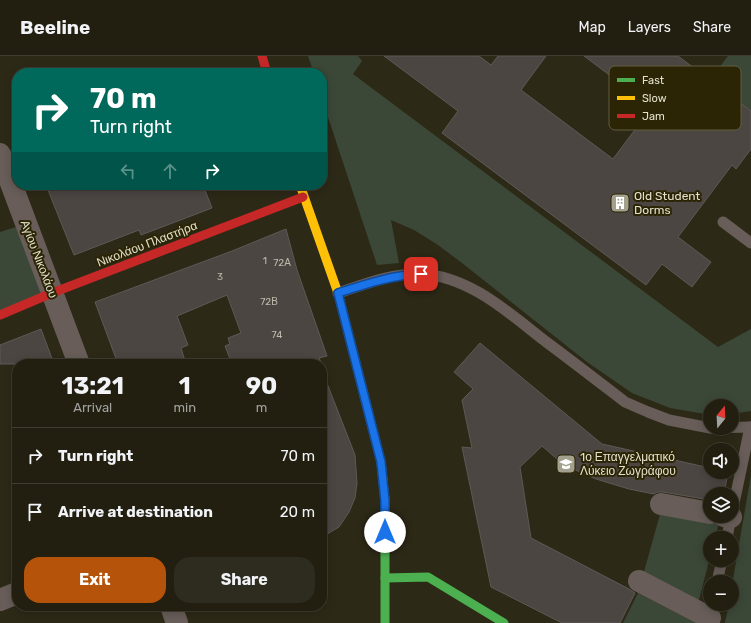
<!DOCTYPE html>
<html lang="en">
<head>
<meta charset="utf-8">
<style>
  body { margin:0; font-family:Rubik,sans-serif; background:#2e2c1f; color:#f1f3f6; height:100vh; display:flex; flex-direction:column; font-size:15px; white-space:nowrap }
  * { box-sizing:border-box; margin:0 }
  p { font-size:13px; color:#a2a29f }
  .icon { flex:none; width:22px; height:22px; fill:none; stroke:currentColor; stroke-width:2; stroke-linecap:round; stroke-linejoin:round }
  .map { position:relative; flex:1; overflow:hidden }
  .drawer { position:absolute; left:12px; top:303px; width:315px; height:252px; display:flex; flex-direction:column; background:#221f11; border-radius:16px; box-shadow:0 2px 10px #0003,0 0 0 1px #3f3d31 }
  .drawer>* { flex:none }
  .banner { position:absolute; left:12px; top:12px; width:315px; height:122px; border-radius:16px; box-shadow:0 2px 10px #0003,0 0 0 1px #3f3d31; background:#00695c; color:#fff; overflow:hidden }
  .needle { width:26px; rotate:18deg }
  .fabs { position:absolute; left:703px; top:343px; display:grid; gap:8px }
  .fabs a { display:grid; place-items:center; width:36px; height:36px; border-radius:50%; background:#221f11; box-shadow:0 2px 10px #0003,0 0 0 1px #3f3d31; font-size:20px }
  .pin { position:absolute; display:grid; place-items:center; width:34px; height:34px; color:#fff; margin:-17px; border-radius:8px; box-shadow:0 2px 6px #0006 }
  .me { position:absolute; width:44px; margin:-22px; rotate:0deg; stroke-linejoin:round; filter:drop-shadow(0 0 3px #0008) }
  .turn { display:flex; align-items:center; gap:14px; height:84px; padding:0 12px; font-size:18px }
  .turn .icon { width:52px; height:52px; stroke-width:2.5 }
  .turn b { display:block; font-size:28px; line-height:34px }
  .lanes { display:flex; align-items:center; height:38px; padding:0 12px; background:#0003; justify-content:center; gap:20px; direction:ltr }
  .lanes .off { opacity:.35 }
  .eta { display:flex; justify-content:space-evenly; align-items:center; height:68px; text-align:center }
  .eta b { font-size:24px; font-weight:700; line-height:28px }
  .button { display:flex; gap:8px; margin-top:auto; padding:8px 12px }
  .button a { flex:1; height:46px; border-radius:16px; background:#b45309; color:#fff; font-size:16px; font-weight:700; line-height:46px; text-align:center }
  .button a+a { background:#2e2c1f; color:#f1f3f6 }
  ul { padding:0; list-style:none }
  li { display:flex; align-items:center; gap:12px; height:56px; padding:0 12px; border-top:1px solid #3f3d31 }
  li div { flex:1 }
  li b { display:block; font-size:15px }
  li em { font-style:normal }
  header { display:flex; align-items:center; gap:24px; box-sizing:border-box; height:56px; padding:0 20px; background:#221f11; border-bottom:1px solid #3f3d31 }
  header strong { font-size:19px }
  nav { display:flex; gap:22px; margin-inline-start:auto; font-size:14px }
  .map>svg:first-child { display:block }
</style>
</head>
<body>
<header>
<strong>Beeline</strong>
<nav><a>Map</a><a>Layers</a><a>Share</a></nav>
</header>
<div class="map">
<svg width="751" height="567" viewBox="0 0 751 567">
  <rect width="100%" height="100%" fill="#2d2917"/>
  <g fill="#3b4838">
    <path d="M308 0H358L362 5 353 18 718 291 751 273V355L732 358V350H710V358H705L670 352 632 337 587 306 462 207 438 189 414 174 391 164 399 207 377 209 322 43V17H314Z"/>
    <path d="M728 0H751V55L710 24Z"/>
    <path d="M22 169 48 237 0 258V176Z"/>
    <path d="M751 419V567H725L729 548H732V529Z"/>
    <path d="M662 451 720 462 715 482H710V501L697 552 642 523Z"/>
    <path d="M638 537 696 567H623Z"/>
  </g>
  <g fill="#4b4642" stroke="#5e5956">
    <path d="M384 0H479L491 9 498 0H546L521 34 613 103 652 51 584 0H678L751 55V93L736 113 732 109 678 181 711 206 692 231 662 208 646 229 442 77 458 55Z"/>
    <path d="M46 129H203L212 152 141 179 139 174 74 199Z"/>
    <path d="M286 173 297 214 327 300 319 302 322 308H232L225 290 230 288 228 282 241 277 227 239 177 260 188 289 181 292 186 308H118L95 246 232 195Z"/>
    <path d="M41 273 54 308H0V289Z"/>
    <path d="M480 287 602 388 710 412V416H728L724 438H710V444L663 436H657L654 438 629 433 596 423 564 409 542 390 520 411 531 482 629 533 635 537 620 567H562L491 531 462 391 472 392 462 344 473 333 454 316Z"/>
    <path d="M322 317H323L355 399 357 427 355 442 349 456 339 471 322 481Z"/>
  </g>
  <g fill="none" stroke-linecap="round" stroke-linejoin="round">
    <g stroke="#685d58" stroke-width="11">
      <path d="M723 166 751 187"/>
      <path d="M338 237C365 228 392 217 421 218 469 220 509 257 545 285 572 305 599 326 625 346L648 356 669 364 710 372"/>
      <path d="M711 372 751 371"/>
      <path d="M732 457 750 371"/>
      <path d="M727 482 731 460"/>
      <path d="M717 526 722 504"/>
    </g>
    <g stroke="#685d58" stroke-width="22">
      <path d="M0 98 79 308"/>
      <path d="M661 448 710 457"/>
      <path d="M724 460 731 461"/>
      <path d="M639 525 710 562"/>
      <path d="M0 544 17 537"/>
      <path d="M171 550 177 567"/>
    </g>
    <g stroke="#4caf50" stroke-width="9">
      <path d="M385 444V567"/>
      <path d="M385 522 428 521 504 567"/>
    </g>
    <path stroke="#ffc107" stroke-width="9" d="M300 129 338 237 381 406 385 444"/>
    <g stroke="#c62828" stroke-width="9">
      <path d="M262 0 267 17"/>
      <path d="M0 259 52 237 303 141"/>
    </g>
  </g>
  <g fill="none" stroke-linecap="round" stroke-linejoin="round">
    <defs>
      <path id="route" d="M385 476V445L381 406 338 237C366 228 392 219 421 218"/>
    </defs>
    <use href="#route" stroke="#114b97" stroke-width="10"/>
    <use href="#route" stroke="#1a73e8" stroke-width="7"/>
  </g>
  <defs>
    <symbol id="building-square" viewBox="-11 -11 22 22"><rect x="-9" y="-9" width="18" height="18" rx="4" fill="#a3a18e" stroke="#2b2505"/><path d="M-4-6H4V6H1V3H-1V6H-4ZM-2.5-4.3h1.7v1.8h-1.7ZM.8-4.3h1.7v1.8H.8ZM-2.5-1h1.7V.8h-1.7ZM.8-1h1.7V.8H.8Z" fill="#fff"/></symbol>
    <symbol id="school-square" viewBox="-11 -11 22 22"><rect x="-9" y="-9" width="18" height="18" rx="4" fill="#a3a18e" stroke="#2b2505"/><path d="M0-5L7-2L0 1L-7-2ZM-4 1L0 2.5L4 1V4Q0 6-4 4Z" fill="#fff"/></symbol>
  </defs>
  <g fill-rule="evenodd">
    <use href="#building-square" x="609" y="136" width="22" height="22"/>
    <use href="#school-square" x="555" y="397" width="22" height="22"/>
  </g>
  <g text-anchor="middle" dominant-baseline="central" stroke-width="4" stroke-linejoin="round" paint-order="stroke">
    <g font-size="10" fill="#bdbaab">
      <text x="265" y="205">1</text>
      <text x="282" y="207">72Α</text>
      <text x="220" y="221">3</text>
      <text x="269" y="246">72Β</text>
      <text x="277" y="279">74</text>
    </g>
    <g font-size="12" fill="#e3e1ce" stroke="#2b2505" text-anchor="start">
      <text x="634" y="140">Old Student<tspan x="634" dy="14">Dorms</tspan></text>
      <text x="580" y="401">1ο Επαγγελματικό<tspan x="580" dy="14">Λύκειο Ζωγράφου</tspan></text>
    </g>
    <g font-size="12" fill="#e3e1ce" stroke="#2b2505">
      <text transform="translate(147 188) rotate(-21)">Νικολάου Πλαστήρα</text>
      <text transform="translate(39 203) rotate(69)">Αγίου Νικολάου</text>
    </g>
  </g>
  <rect x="609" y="10" width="132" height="64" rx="6" fill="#2b2505" stroke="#625d41" stroke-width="1"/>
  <rect x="617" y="22" width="18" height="4" fill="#4caf50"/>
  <rect x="617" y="40" width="18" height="4" fill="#ffc107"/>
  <rect x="617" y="58" width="18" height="4" fill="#c62828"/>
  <g font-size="11" fill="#e3e1ce">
    <text x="642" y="28">Fast</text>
    <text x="642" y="46">Slow</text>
    <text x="642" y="64">Jam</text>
  </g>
</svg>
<div class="fabs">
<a><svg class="needle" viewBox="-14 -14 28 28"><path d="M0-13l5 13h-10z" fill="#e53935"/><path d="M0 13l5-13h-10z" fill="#a2a29f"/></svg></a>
<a><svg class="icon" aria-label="sound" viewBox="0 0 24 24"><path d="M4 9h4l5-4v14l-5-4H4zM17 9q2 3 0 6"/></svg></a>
<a><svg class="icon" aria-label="layers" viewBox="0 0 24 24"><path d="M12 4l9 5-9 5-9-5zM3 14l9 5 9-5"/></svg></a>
<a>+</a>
<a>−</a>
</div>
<div class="pin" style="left:421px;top:218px;background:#d93025"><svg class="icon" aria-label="arrive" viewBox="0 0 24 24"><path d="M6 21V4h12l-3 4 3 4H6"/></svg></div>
<svg class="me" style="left:385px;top:476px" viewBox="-20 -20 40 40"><circle r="19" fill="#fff"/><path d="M0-13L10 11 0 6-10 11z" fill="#1a73e8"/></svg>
<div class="banner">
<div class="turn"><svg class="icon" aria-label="right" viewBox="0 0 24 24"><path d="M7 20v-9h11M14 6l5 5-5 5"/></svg><div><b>70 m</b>Turn right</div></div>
<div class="lanes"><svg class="icon off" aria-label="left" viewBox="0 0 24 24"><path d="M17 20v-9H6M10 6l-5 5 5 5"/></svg><svg class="icon off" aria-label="ahead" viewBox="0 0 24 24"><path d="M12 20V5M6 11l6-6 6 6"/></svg><svg class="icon" aria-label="right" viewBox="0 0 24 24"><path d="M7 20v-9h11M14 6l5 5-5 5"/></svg></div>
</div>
<section class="drawer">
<div class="eta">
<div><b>13:21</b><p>Arrival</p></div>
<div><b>1</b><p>min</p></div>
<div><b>90</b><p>m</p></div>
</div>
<ul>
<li><svg class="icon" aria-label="right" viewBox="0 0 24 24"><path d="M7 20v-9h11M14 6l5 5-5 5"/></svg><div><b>Turn right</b></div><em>70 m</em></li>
<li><svg class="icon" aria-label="arrive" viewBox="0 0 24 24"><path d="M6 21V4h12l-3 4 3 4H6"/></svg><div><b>Arrive at destination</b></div><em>20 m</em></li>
</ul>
<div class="button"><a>Exit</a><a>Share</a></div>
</section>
</div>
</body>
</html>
